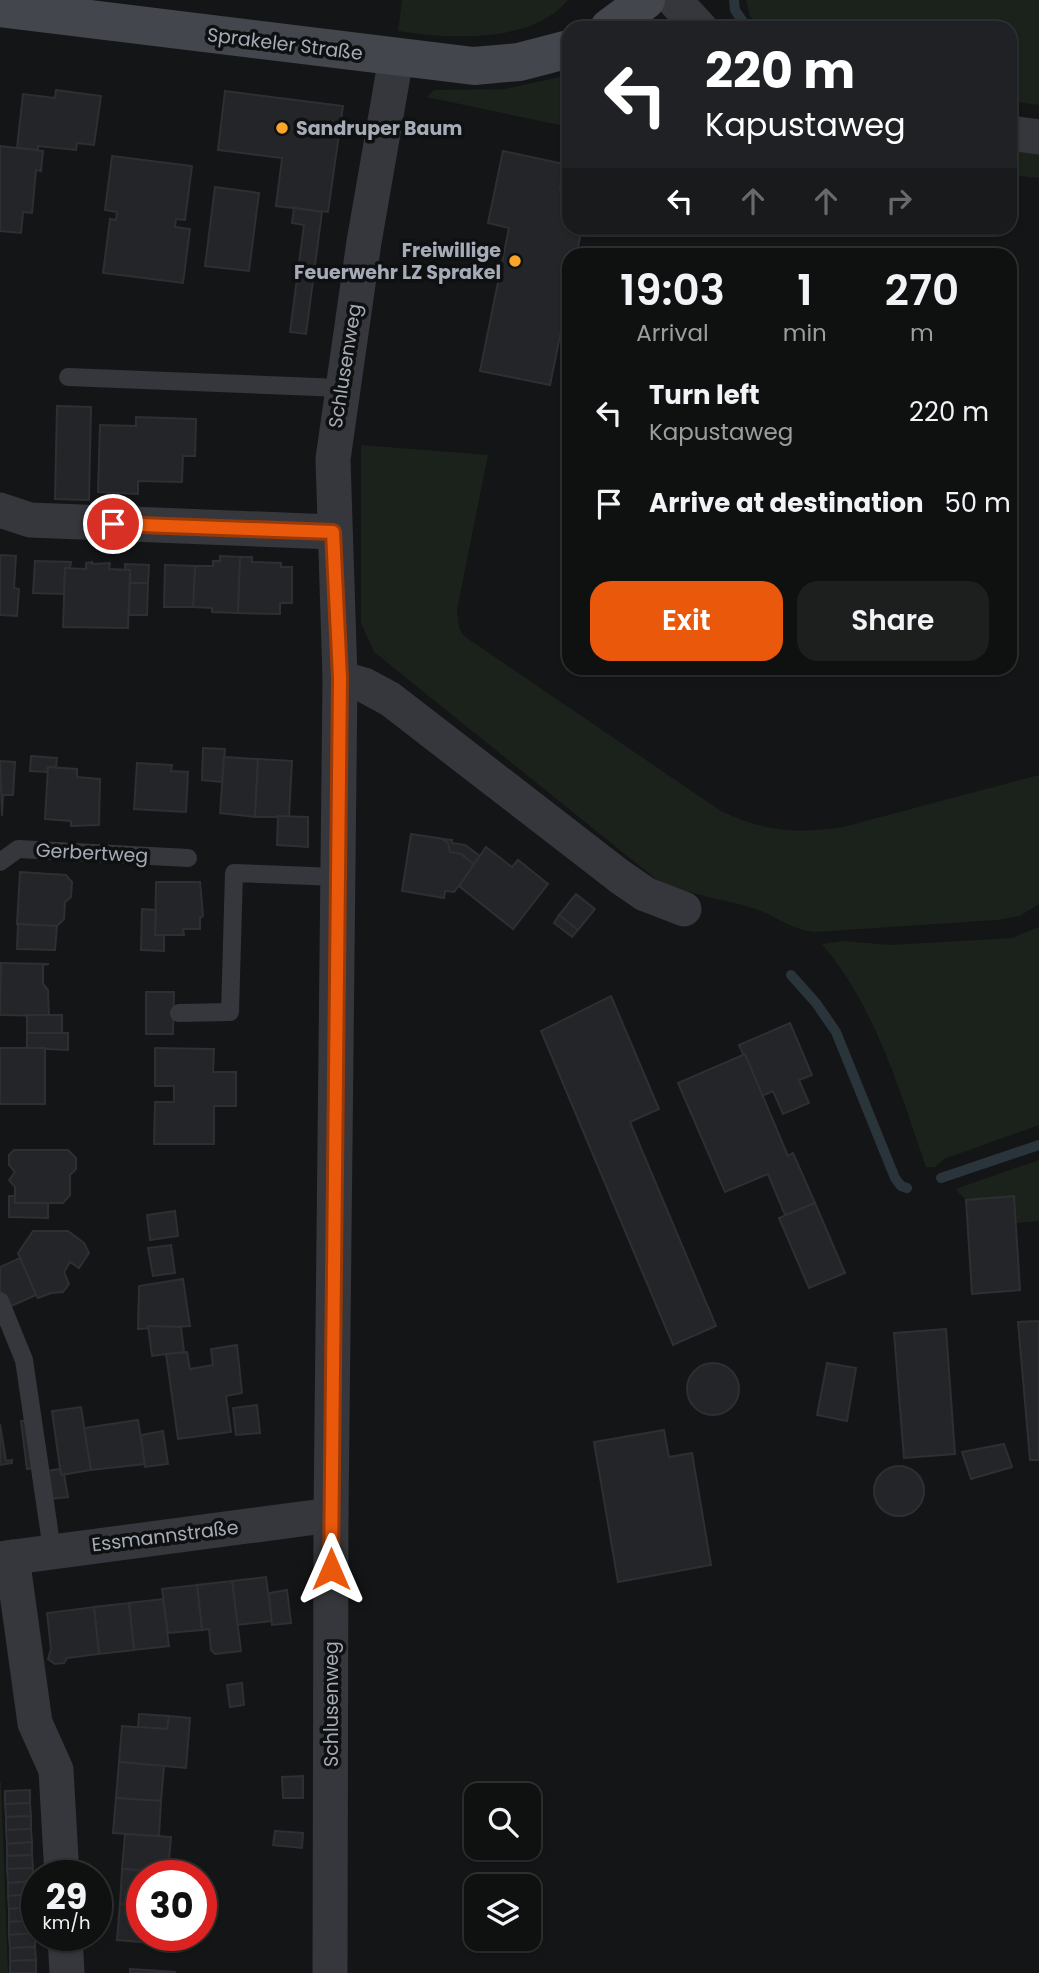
<!DOCTYPE html>
<html lang="en">
<head>
<meta charset="utf-8">
<style>
  body { margin:0; font-family:Poppins,sans-serif; background:#1d1e1e; color:#f1f3f6; height:100vh; display:flex; flex-direction:column; font-size:26px; white-space:nowrap }
  * { box-sizing:border-box; margin:0 }
  p { font-size:23px; color:#9b9d9f }
  .icon { flex:none; width:38px; height:38px; fill:none; stroke:currentColor; stroke-width:2; stroke-linecap:round; stroke-linejoin:round }
  .map { position:relative; flex:1; overflow:hidden }
  .drawer { position:absolute; left:562px; top:248px; width:455px; height:427px; display:flex; flex-direction:column; background:#0f1010; border-radius:21px; box-shadow:0 2px 5px #0004,0 0 0 2px #2f3030 }
  .drawer>* { flex:none }
  .hud { position:absolute; left:562px; top:21px; width:455px; height:214px; border-radius:21px; box-shadow:0 2px 5px #0004,0 0 0 2px #2f3030; background:#202124; color:#fff; overflow:hidden }
  .controls { position:absolute; left:464px; top:1783px; display:grid; gap:14px }
  .controls a { display:grid; place-items:center; width:77px; height:77px; border-radius:14px; background:#0f1010; box-shadow:0 2px 5px #0004,0 0 0 2px #2f3030; font-size:35px }
  .speed { position:absolute; left:21px; top:1860px; display:flex; gap:14px; font-size:35px; font-weight:700; text-align:center }
  .speed>* { display:grid; place-content:center; width:91px; height:91px; border-radius:50%; background:#0f1010; box-shadow:0 2px 5px #0004,0 0 0 2px #2f3030; line-height:1 }
  .speed small { font-size:18px; font-weight:400 }
  .speed .limit { border:10px solid #d22; background:#fff; color:#111 }
  .pin { position:absolute; display:grid; place-items:center; width:60px; height:60px; color:#fff; margin:-30px; border:4px solid #fff; border-radius:50%; box-shadow:0 2px 7px #0007 }
  .me { position:absolute; width:77px; margin:-38px; rotate:0deg; stroke-linejoin:round; filter:drop-shadow(0 0 5px #0008) }
  .turn { display:flex; align-items:center; gap:24px; height:147px; padding:0 28px; font-size:32px }
  .turn .icon { width:91px; height:91px; stroke-width:2.5 }
  .turn b { display:block; font-size:49px; line-height:60px }
  .lanes { display:flex; align-items:center; height:66px; padding:0 28px; background:#0003; justify-content:center; gap:35px; direction:ltr }
  .lanes .off { opacity:.35 }
  .eta { display:flex; justify-content:space-evenly; align-items:center; height:119px; text-align:center }
  .eta b { font-size:42px; font-weight:600; line-height:49px }
  .primary-button { display:flex; gap:14px; margin-top:auto; padding:14px 28px }
  .primary-button a { flex:1; height:80px; border-radius:21px; background:#ea580c; color:#fff; font-size:28px; font-weight:600; line-height:80px; text-align:center }
  .primary-button a+a { background:#1d1e1e; color:#f1f3f6 }
  ul { padding:0; list-style:none }
  li { display:flex; align-items:center; gap:21px; height:91px; padding:0 28px }
  li div { flex:1 }
  li b { display:block; font-size:26px }
  li em { font-style:normal }
  .map>svg:first-child { display:block }
</style>
</head>
<body>
<div class="map">
<svg width="1039" height="1973" viewBox="0 0 1039 1973">
  <rect width="100%" height="100%" fill="#141516"/>
  <g fill="#1a221b">
    <path d="M402 0H568C532 44 449 39 398 31Z"/>
    <path d="M746 0H1039V105L1010 101V28H759L750 16Z"/>
    <path d="M569 75V127L426 97 434 90 504 89Z"/>
    <path d="M1010 145 1039 149V178L1010 175Z"/>
    <path d="M361 445 488 455 457 610 459 628 464 636 721 811C761 831 799 834 843 827L1039 775V904L1020 916 997 920 815 932C791 930 775 915 753 908 719 898 692 896 657 880L374 652 361 623Z"/>
    <path d="M1039 927V1125L944 1159 935 1167H926C899 1089 876 1008 822 944L844 941 891 945 1012 938Z"/>
    <path d="M1039 1160V1221L1016 1223 1014 1196 966 1200 955 1189Z"/>
    <path d="M0 1782H1L8 1973H0Z"/>
  </g>
  <g fill="none" stroke-linecap="round" stroke-linejoin="round">
    <g stroke="#2a353b" stroke-width="10">
      <path d="M734 0 735 10 747 28"/>
      <path d="M791 975 816 1003 836 1032 895 1178 901 1186 907 1188"/>
      <path d="M941 1178 1039 1145"/>
    </g>
  </g>
  <g fill="#242528" stroke="#2e2f33" stroke-width="2">
    <path d="M56 90 101 96 94 145 77 143 76 150 38 146V150L17 148 23 94 55 98Z"/>
    <path d="M225 91 343 106 328 212 276 206 282 158 218 150Z"/>
    <path d="M0 146 43 151 41 171 36 170 32 213 23 212 21 233 0 231Z"/>
    <path d="M503 151 564 164 560 188 569 189V228H582L576 256H569V292L550 385 480 371 509 228 488 223Z"/>
    <path d="M112 156 192 166 185 220 176 219 175 227 190 229 183 283 103 273 110 219 116 220 117 212 105 210Z"/>
    <path d="M215 187 259 193 249 271 205 266Z"/>
    <path d="M294 208 322 212 306 334 290 332 304 225 292 223Z"/>
    <path d="M57 406 91 407 89 500 55 499Z"/>
    <path d="M136 417 196 419 195 456H183L182 482 138 481V494L98 492 100 425 136 426Z"/>
    <path d="M0 555 16 556 14 588 19 589 17 616 0 615Z"/>
    <path d="M220 556 240 557 238 613 212 612V608L193 607 195 566H213V561H220Z"/>
    <path d="M240 557H252V562L281 563V567H292V603H280V614L238 613Z"/>
    <path d="M35 561 71 562 70 568H65L64 594 33 593Z"/>
    <path d="M92 562V564L110 563 109 569 130 570 128 628 63 627 65 568 86 569V563Z"/>
    <path d="M125 564 149 565 148 583H130V570L125 569Z"/>
    <path d="M165 565 195 566 193 607H164Z"/>
    <path d="M130 583H148L147 615H129Z"/>
    <path d="M203 748 225 749 222 782 202 780Z"/>
    <path d="M31 756 57 758 56 767H48L47 772 30 771Z"/>
    <path d="M224 757 258 759 255 817 220 813Z"/>
    <path d="M258 759 292 761 289 817H255Z"/>
    <path d="M0 761 15 762 13 795H3L2 816Z"/>
    <path d="M137 763 172 765 171 771 188 772 186 812 134 809Z"/>
    <path d="M48 767 77 769V777L100 779 99 825 71 826V821L45 819Z"/>
    <path d="M278 816 308 817V847L277 845Z"/>
    <path d="M411 834 444 839 450 845V852L461 854 475 865 454 892 445 891 444 898 402 891Z"/>
    <path d="M442 839 452 840V843L465 845 480 856 474 864 461 854 450 852 448 843Z"/>
    <path d="M486 847 512 867 518 860 548 884 513 929 459 886Z"/>
    <path d="M20 872 66 875 72 882 71 897 65 902 64 919 57 926 17 924Z"/>
    <path d="M156 882H200L203 916 200 918V929H183L184 935H155Z"/>
    <path d="M576 894 595 909 578 930 559 915Z"/>
    <path d="M142 909 156 910 155 935H164V951L141 950Z"/>
    <path d="M559 915 578 930 572 937 554 923Z"/>
    <path d="M18 924 57 926 55 950 17 949Z"/>
    <path d="M1 963 49 964 43 965V984L48 990 49 1016 0 1015Z"/>
    <path d="M146 992H174L173 1034H146Z"/>
    <path d="M611 996 659 1109 630 1122 716 1326 673 1345 541 1031Z"/>
    <rect x="27" y="1015" width="35" height="18"/>
    <path d="M790 1023 812 1075 799 1080 809 1103 783 1114 773 1091 762 1096 739 1045Z"/>
    <path d="M27 1033H68V1050L27 1048Z"/>
    <rect x="0" y="1048" width="45" height="56"/>
    <path d="M155 1048 214 1049 213 1072H236V1106H214V1144H154L155 1102H174V1086H155Z"/>
    <path d="M745 1054 788 1156 793 1153 815 1203 785 1215 768 1174 725 1192 678 1083Z"/>
    <path d="M14 1150H68L76 1158V1169L70 1175V1195L63 1203H15V1187L9 1180 15 1172 9 1165V1155Z"/>
    <path d="M9 1196H15V1203H48V1218L9 1217Z"/>
    <path d="M1014 1196 1020 1290 972 1294 966 1200Z"/>
    <path d="M815 1203 845 1273 809 1288 779 1218Z"/>
    <path d="M175 1211 178 1236 150 1240 147 1215Z"/>
    <path d="M33 1231H68L84 1243 89 1253 79 1268 70 1262 64 1272 69 1284 63 1292 51 1293 38 1298 36 1295 18 1253Z"/>
    <path d="M171 1245 175 1273 153 1276 148 1248Z"/>
    <path d="M20 1258 36 1295 7 1308 0 1291V1267Z"/>
    <path d="M183 1279 190 1326 138 1329 139 1286Z"/>
    <path d="M1039 1321V1460H1030L1018 1322Z"/>
    <path d="M148 1326 181 1327 184 1352 152 1356Z"/>
    <path d="M946 1329 955 1454 904 1458 894 1333Z"/>
    <path d="M237 1345 242 1393 226 1396 231 1432 178 1439 166 1354 187 1352 190 1369 213 1365 211 1349Z"/>
    <circle cx="713" cy="1389" r="26"/>
    <path d="M827 1363 856 1368 847 1421 817 1415Z"/>
    <path d="M257 1405 260 1433 236 1435 233 1408Z"/>
    <path d="M81 1407 91 1470 61 1475 52 1411Z"/>
    <path d="M28 1420 34 1468 27 1469 21 1421Z"/>
    <path d="M138 1420 145 1464 91 1470 84 1428Z"/>
    <path d="M0 1424 6 1461 12 1460V1463L0 1465Z"/>
    <path d="M664 1430 669 1457 692 1453 711 1565 618 1582 594 1442Z"/>
    <path d="M163 1431 168 1464 145 1467 141 1435Z"/>
    <path d="M1004 1444 1012 1467 971 1479 962 1452Z"/>
    <circle cx="899" cy="1491" r="25"/>
    <path d="M60 1469 61 1475 64 1474 68 1497 50 1499 46 1471Z"/>
    <path d="M266 1577 272 1621 237 1625 232 1581Z"/>
    <path d="M232 1581 241 1651 215 1654 211 1650 209 1629 202 1630 197 1585Z"/>
    <path d="M197 1585 202 1630 168 1633 162 1589Z"/>
    <path d="M287 1590 291 1623 272 1625 269 1593Z"/>
    <path d="M163 1599 169 1646 134 1650 129 1603Z"/>
    <path d="M129 1603 134 1650 99 1654 94 1607Z"/>
    <path d="M94 1607 99 1654 67 1658 64 1663 55 1664 48 1659 51 1649 47 1613Z"/>
    <path d="M242 1683 244 1705 230 1707 227 1685Z"/>
    <path d="M139 1714 169 1716 167 1729 138 1727Z"/>
    <path d="M169 1716 190 1718 186 1768 119 1762 122 1726 167 1729Z"/>
    <path d="M119 1762 164 1766 161 1801 116 1798Z"/>
    <path d="M303 1776V1798H283L282 1777Z"/>
    <path d="M30 1790V1803L5 1804V1791Z"/>
    <path d="M116 1798 161 1801 159 1836 113 1833Z"/>
    <path d="M30 1803 31 1816 6 1817 5 1804Z"/>
    <path d="M31 1816V1829L6 1830V1817Z"/>
    <path d="M31 1829 32 1842 7 1844 6 1830Z"/>
    <path d="M275 1831 303 1833 302 1848 273 1845Z"/>
    <path d="M125 1834 171 1837 168 1872 122 1869Z"/>
    <path d="M32 1842V1855L7 1856V1844Z"/>
    <path d="M32 1855 33 1868 7 1869V1856Z"/>
    <path d="M33 1868V1881L8 1883 7 1869Z"/>
    <path d="M122 1869 168 1872V1876H142V1905L120 1904Z"/>
    <path d="M33 1881 34 1894 8 1896V1883Z"/>
    <path d="M34 1894V1907L9 1909 8 1896Z"/>
    <path d="M120 1904 142 1905V1936H163V1944L117 1940Z"/>
    <path d="M34 1907 35 1920 9 1922V1909Z"/>
    <path d="M35 1920V1933L9 1935V1922Z"/>
    <path d="M35 1933V1947L10 1948 9 1935Z"/>
    <path d="M35 1947 36 1960 10 1961V1948Z"/>
    <path d="M36 1960V1973H10V1961Z"/>
    <path d="M130 1969 175 1972V1973H130Z"/>
  </g>
  <g fill="none" stroke-linecap="round" stroke-linejoin="round">
    <g stroke="#35373c" stroke-width="18">
      <path d="M68 377 341 388"/>
      <path d="M0 862 18 849 188 858"/>
      <path d="M179 1013 230 1012 234 873 337 877"/>
      <path d="M0 1301 24 1360 52 1550"/>
    </g>
    <g stroke="#35373c" stroke-width="35">
      <path d="M674 0 700 28"/>
      <path d="M1010 133 1039 137"/>
      <path d="M0 510 30 520 333 532"/>
      <path d="M340 678 364 685 390 699 619 876 645 894 684 909"/>
      <path d="M12 1557 35 1723 56 1770 62 1876"/>
      <path d="M0 1559 331 1515"/>
      <path d="M65 1936 67 1973"/>
      <path d="M330 1973 331 1515 340 678 333 459 364 242 396 58"/>
    </g>
    <g stroke="#43464c" stroke-width="38">
      <path d="M0 8 474 66 519 62 569 49"/>
      <path d="M609 28 646 0"/>
    </g>
  </g>
  <g fill="none" stroke-linecap="round" stroke-linejoin="round">
    <defs>
      <path id="route" d="M113 524 333 532 340 678 331 1569"/>
    </defs>
    <use href="#route" stroke="#983908" stroke-width="18"/>
    <use href="#route" stroke="#ea580c" stroke-width="12"/>
  </g>
  <g fill="#faa429" stroke="#0f1011" stroke-width="2.5">
    <circle cx="282" cy="128" r="7"/>
    <circle cx="515" cy="261" r="7"/>
  </g>
  <g text-anchor="middle" dominant-baseline="central" stroke-width="7" stroke-linejoin="round" paint-order="stroke">
    <g font-size="19" fill="#a6acb7" stroke="#0f1011">
      <text transform="translate(285 44) rotate(7)">Sprakeler Straße</text>
      <text transform="translate(345 366) rotate(-81)">Schlusenweg</text>
      <text transform="translate(92 853) rotate(3)">Gerbertweg</text>
      <text transform="translate(165 1536) rotate(-7)">Essmannstraße</text>
      <text transform="translate(331 1704) rotate(-90)">Schlusenweg</text>
    </g>
    <g font-size="19" font-weight="bold" fill="#a6acb7" stroke="#0f1011" text-anchor="start">
      <text x="296" y="128">Sandruper Baum</text>
      <text x="501" y="250" text-anchor="end">Freiwillige<tspan x="501" dy="22">Feuerwehr LZ Sprakel</tspan></text>
    </g>
  </g>
</svg>
<div class="controls">
<a><svg class="icon" aria-label="search" viewBox="0 0 24 24"><circle cx="10" cy="10" r="6"/><path d="M15 15l6 6"/></svg></a>
<a><svg class="icon" aria-label="layers" viewBox="0 0 24 24"><path d="M12 4l9 5-9 5-9-5zM3 14l9 5 9-5"/></svg></a>
</div>
<div class="speed"><div>29<small>km/h</small></div><div class="limit">30</div></div>
<div class="pin" style="left:113px;top:524px;background:#d93025"><svg class="icon" aria-label="arrive" viewBox="0 0 24 24"><path d="M6 21V4h12l-3 4 3 4H6"/></svg></div>
<svg class="me" style="left:331px;top:1569px" viewBox="-20 -20 40 40"><path d="M0-17L14 15 0 8-14 15z" fill="#ea580c" stroke="#fff" stroke-width="4"/></svg>
<div class="hud">
<div class="turn"><svg class="icon" aria-label="left" viewBox="0 0 24 24"><path d="M17 20v-9H6M10 6l-5 5 5 5"/></svg><div><b>220 m</b>Kapustaweg</div></div>
<div class="lanes"><svg class="icon" aria-label="left" viewBox="0 0 24 24"><path d="M17 20v-9H6M10 6l-5 5 5 5"/></svg><svg class="icon off" aria-label="ahead" viewBox="0 0 24 24"><path d="M12 20V5M6 11l6-6 6 6"/></svg><svg class="icon off" aria-label="ahead" viewBox="0 0 24 24"><path d="M12 20V5M6 11l6-6 6 6"/></svg><svg class="icon off" aria-label="right" viewBox="0 0 24 24"><path d="M7 20v-9h11M14 6l5 5-5 5"/></svg></div>
</div>
<section class="drawer">
<div class="eta">
<div><b>19:03</b><p>Arrival</p></div>
<div><b>1</b><p>min</p></div>
<div><b>270</b><p>m</p></div>
</div>
<ul>
<li><svg class="icon" aria-label="left" viewBox="0 0 24 24"><path d="M17 20v-9H6M10 6l-5 5 5 5"/></svg><div><b>Turn left</b><p>Kapustaweg</p></div><em>220 m</em></li>
<li><svg class="icon" aria-label="arrive" viewBox="0 0 24 24"><path d="M6 21V4h12l-3 4 3 4H6"/></svg><div><b>Arrive at destination</b></div><em>50 m</em></li>
</ul>
<div class="primary-button"><a>Exit</a><a>Share</a></div>
</section>
</div>
</body>
</html>
